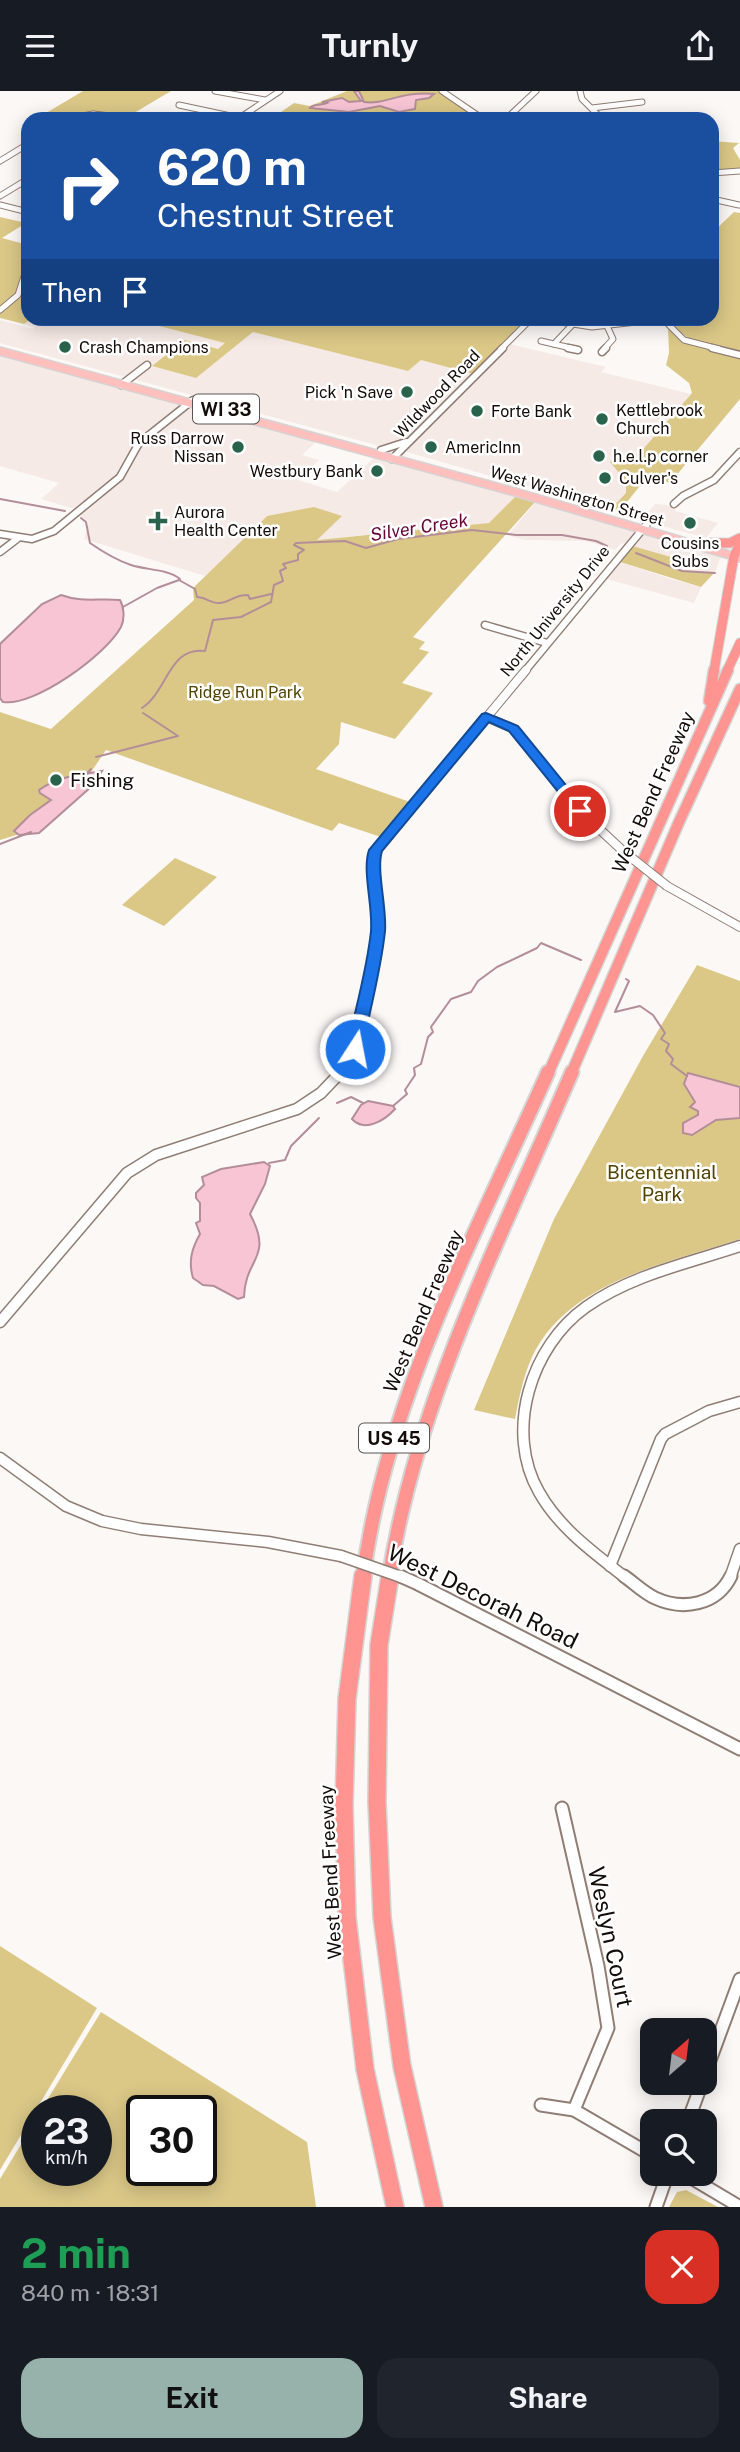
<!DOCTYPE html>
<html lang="en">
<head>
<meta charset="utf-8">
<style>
  body { margin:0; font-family:"Public Sans",sans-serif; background:#20242c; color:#f1f3f6; height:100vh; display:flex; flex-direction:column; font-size:26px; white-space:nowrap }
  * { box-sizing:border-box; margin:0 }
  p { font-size:23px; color:#9ea1a6 }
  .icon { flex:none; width:38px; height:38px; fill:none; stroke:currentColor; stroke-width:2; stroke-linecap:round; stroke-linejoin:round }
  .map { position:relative; height:2116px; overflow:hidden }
  .sheet { display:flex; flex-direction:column; background:#171b24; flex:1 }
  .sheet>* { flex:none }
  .guide { position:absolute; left:21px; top:21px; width:698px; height:214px; border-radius:21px; box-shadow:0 4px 18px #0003; background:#1a4fa0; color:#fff; overflow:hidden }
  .needle { width:46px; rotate:28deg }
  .fabs { position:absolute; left:640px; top:1927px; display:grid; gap:14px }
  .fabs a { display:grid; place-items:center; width:77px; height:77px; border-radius:14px; background:#171b24; box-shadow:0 4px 18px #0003; font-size:35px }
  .speed { position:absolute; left:21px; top:2004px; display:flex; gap:14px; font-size:35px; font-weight:700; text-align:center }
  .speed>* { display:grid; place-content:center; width:91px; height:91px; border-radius:50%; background:#171b24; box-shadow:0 4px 18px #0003; line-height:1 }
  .speed small { font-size:18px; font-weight:400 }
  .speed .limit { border:4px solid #111; border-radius:10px; background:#fff; color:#111 }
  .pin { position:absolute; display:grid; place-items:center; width:60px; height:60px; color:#fff; margin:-30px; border:4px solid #fff; border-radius:50%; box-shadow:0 2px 7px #0007 }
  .me { position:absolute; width:77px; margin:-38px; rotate:11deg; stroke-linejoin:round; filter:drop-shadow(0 0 5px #0008) }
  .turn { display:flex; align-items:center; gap:24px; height:147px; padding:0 21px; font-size:32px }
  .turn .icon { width:91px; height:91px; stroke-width:2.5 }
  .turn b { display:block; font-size:49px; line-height:60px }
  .then { display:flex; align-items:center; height:66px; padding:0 21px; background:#0003; gap:14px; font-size:26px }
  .round { display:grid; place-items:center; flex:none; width:74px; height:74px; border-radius:21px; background:#20242c }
  .head { display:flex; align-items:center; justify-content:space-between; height:119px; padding:0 21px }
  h1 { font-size:42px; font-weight:700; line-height:52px; color:#1e9e55 }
  .cta { display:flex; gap:14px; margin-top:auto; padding:14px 21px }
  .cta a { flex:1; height:80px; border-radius:21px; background:#97b2aa; color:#111; font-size:28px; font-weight:700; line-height:80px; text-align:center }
  .cta a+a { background:#20242c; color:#f1f3f6 }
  header { display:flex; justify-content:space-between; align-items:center; height:91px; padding:0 21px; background:#171b24; font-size:32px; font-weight:700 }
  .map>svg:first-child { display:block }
</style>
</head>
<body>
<header><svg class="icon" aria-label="menu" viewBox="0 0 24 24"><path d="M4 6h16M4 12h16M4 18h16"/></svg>Turnly<svg class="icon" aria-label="share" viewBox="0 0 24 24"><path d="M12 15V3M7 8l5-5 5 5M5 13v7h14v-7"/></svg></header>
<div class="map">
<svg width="740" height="2116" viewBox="0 0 740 2116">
  <rect width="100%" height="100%" fill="#fcf8f6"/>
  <g fill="#f6eae6">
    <path d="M31 228H132L226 252 218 258 185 249 152 275 195 286 253 241 408 280 421 269 473 283 410 347 387 357 0 252V229L33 238 34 236 24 233Z"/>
    <path d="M510 253 606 276 601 281 691 303 631 372 613 368 611 371 626 390V402L610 419 407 361 413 349Z"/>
    <path d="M0 262 318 349 302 364 319 369 298 389 337 401 376 365 722 463 715 481H682L669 469 670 466 621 452 615 459 587 450 524 449 508 444 535 412 490 432 315 449 341 424 267 425 205 485 84 448 89 431 78 423 81 420 41 408 59 392 0 375Z"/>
    <path d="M655 413 666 414 676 418 675 420 718 432 706 447 641 429Z"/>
    <path d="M617 470 671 488 701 496 694 512 603 487Z"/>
  </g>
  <g fill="#dbc887" fill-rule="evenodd">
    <path d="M83 0H171L129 25 100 21 64 28H36Z"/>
    <path d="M347 0H441L481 28H271L294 12 310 15Z"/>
    <path d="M712 50 739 52 733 57 740 69V79L712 81Z"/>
    <path d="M734 121 740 122V262C703 253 693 256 666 228H712V142Z"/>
    <path d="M0 126 26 132 2 147 28 154V228H31L24 233 0 227Z"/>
    <path d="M132 228H527L473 283 421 269 408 280 253 241 196 287 152 275 185 249 218 258 225 252Z"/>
    <path d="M668 236 684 251 740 265V308L670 392 647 386 623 416 622 421 611 418 626 402V390L610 371 613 368 631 372 692 302 689 292 666 274 669 262Z"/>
    <path d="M515 406 535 411 413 546 425 551 419 558 429 561 402 592 433 602 395 648 341 631 339 653 316 678 410 711 381 746 339 732 332 740 106 659 87 687 39 737 0 749V621L51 638 194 509 193 497 267 425 314 416 342 425 317 449 489 432Z"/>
    <path d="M629 454 671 466 669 469 682 481H715L701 496 617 470Z"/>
    <path d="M175 767 217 786 164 835 122 814Z"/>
    <path d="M697 874 740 890V1148C668 1172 568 1190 532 1266 523 1286 519 1307 515 1328L474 1319 554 1128 643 965Z"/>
    <path d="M0 1855 97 1917 0 2079Z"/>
    <path d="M101 1921 307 2051 316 2116H0V2088L37 2027V2079H96V2020L41 2019ZM142 2020H201V2079H142Z"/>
    <path d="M686 2099 718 2116H669L677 2101Z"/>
  </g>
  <g fill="#f8c5d5" stroke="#b38e98" stroke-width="2">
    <path d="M354 0H359L364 11C386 14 400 0 434 3L429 7 416 9 415 18 399 21 380 15 349 21 310 17C313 12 321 15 327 12L322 11 342 7 349 11 361 10Z"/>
    <path d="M61 504C83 512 97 507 120 509 124 516 125 528 121 536 106 564 34 616 3 611L0 607V553L42 513Z"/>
    <path d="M102 680 92 695 39 742 19 744 14 740 30 724 51 709 40 702 39 699C59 685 79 684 102 680Z"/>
    <path d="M688 982 740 996V1027L716 1029 692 1044 683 1042V1032L698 1024V1020L690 1016 695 1011 684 993Z"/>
    <path d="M368 1010 393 1015 395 1018C385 1029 365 1042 352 1028L361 1014Z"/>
    <path d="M264 1071 270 1075 265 1093 250 1123C274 1168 245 1166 244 1206L238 1208 214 1195 203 1194 193 1187C188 1170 192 1157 200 1143L196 1132 200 1130V1112L196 1107V1102L204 1094 202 1086 221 1078Z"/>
  </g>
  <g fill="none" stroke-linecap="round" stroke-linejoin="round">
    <g stroke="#b38e98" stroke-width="2">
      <path d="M0 408 65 420"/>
      <path d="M81 427 86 431 90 452C103 461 116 469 131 474 146 479 168 478 180 488"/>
      <path d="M636 462 682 480 715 482"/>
      <path d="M123 516 157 497 179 489 195 498 197 506C206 506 211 513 220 512 231 511 233 504 248 504L250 508 271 503"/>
      <path d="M142 617C168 600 169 555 205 560L213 529 241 526 271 511 274 494 283 490 280 480 286 477 283 473 298 469V463L304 459 294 454 296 452 345 450 366 457 398 448 472 439 516 444H562L596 450 607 455"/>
      <path d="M96 666 178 645 143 622"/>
      <path d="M85 684 91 678"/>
      <path d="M0 753 31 741"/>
      <path d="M626 888 629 890 615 921 640 915 653 924 665 942 661 948 669 953 666 960 673 968 671 973 687 985"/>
      <path d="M337 1012 351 1006 363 1012"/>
      <path d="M393 1015 407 1003 405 999 415 984 414 977 421 973 428 946 433 941 431 936 451 908 471 901 478 890 497 876 537 857 541 852 581 869"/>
      <path d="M269 1072 285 1069 291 1055 319 1027"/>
    </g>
    <defs>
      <g id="minor-far4">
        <path d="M215 0 265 9"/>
        <path d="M442 0 483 28"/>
        <path d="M580 0 582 8 602 28"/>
        <path d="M179 14 240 27"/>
        <path d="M592 17 642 11"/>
        <path d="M68 28 93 23 136 28"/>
        <path d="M238 28 280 0"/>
        <path d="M506 28 536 0"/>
        <path d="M0 70 28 53"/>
        <path d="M712 82 740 80"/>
        <path d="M0 105 28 88"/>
        <path d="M712 108 739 114"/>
        <path d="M0 114 28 121"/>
        <path d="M0 219 18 204 28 173"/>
        <path d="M542 228 592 236 663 228"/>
        <path d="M663 228 684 249 719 258"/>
        <path d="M541 250 575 258"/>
        <path d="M554 253 573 233"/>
        <path d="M501 258 531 228"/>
        <path d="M604 258 613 248 607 235"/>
      </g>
      <g id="minor-far3">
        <path d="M568 257 578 259"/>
        <path d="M712 257 740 264"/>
        <path d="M602 261 606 257"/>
        <path d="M121 294 147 274"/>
        <path d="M381 359 406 351"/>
        <path d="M392 368 503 257"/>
        <path d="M674 413 683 405 714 389 740 361"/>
        <path d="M0 443 32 448 54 440 120 386 139 352 193 309"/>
        <path d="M0 461 17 448"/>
        <path d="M485 534 547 552"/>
        <path d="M525 580 647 433"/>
      </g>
      <g id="minor-far2">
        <path d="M486 626 514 638 580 720 623 760"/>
        <path d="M667 795 740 836"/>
        <path d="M339 983C362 959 379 852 379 817 379 797 368 778 376 759L526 579"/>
      </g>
      <g id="minor-far1">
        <path d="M0 1231 127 1082 156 1064 297 1018 321 1002 341 981"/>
        <path d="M0 1367 66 1415 102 1430 141 1438 268 1451 341 1465"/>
        <path d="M610 1475 661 1348 665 1343 709 1320 740 1311"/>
        <path d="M626 1487C594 1462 559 1437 539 1401 504 1340 531 1255 586 1216 631 1184 689 1172 740 1155"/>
        <path d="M730 1487 740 1458"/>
      </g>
      <g id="minor">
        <path d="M624 1485C634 1492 644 1502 655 1507 683 1520 717 1514 731 1485"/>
        <path d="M418 1493 740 1658"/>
        <path d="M562 1717 598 1875 608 1937 574 2019"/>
        <path d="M705 1983 740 1888"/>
        <path d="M541 2014 574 2019 653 2065"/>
        <path d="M688 2030 702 1992"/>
        <path d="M683 2082 740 2116"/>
        <path d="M656 2116 668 2082"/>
      </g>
      <path id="major" d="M0 260 515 401 740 467"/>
      <g id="highway-far3">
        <path d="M710 452H730L740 447"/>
        <path d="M714 580 734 465 740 453"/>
        <path d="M727 580 740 552"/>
      </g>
      <g id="highway-far2">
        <path d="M709 610 714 579"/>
        <path d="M548 983 728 579"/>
        <path d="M571 983 679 731 740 598"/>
      </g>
      <g id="highway-far1">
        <path d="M363 1487C385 1310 476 1143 548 981"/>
        <path d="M389 1487C416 1309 502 1145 572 981"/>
      </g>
      <g id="highway">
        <path d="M363 1485 347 1608 344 1714 347 1826 365 1978 395 2116"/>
        <path d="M390 1485 379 1554 377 1711 382 1826 402 1975 434 2116"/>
      </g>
    </defs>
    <use href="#minor-far4" stroke="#907d74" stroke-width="7"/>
    <use href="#minor-far3" stroke="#907d74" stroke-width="9"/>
    <use href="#minor-far2" stroke="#907d74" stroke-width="10"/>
    <use href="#minor-far1" stroke="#907d74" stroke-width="13"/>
    <use href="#minor" stroke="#907d74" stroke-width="15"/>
    <use href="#major" stroke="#d5d3d3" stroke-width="10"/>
    <use href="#highway-far3" stroke="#d5d3d3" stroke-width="11"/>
    <use href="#highway-far2" stroke="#d5d3d3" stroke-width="13"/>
    <use href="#highway-far1" stroke="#d5d3d3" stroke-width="17"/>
    <use href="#highway" stroke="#d5d3d3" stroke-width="20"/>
    <use href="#minor-far4" stroke="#fff" stroke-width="5"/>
    <use href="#minor-far3" stroke="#fff" stroke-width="6"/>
    <use href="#minor-far2" stroke="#fff" stroke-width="8"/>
    <use href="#minor-far1" stroke="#fff" stroke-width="10"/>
    <use href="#minor" stroke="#fff" stroke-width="11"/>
    <use href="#major" stroke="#ffbfbd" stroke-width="7"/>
    <use href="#highway-far3" stroke="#ff9491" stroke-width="9"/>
    <use href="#highway-far2" stroke="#ff9491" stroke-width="10"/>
    <use href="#highway-far1" stroke="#ff9491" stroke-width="13"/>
    <use href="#highway" stroke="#ff9491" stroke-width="17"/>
    <defs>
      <path id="minor-bridge-far2" d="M623 760 667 795"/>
      <path id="minor-bridge-far1" d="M341 1465 404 1487"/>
      <path id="minor-bridge" d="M400 1485 418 1493"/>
    </defs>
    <use href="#minor-bridge-far2" stroke="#907d74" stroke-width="10" stroke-linecap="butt"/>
    <use href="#minor-bridge-far1" stroke="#907d74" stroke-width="13" stroke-linecap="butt"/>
    <use href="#minor-bridge" stroke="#907d74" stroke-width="15" stroke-linecap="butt"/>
    <use href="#minor-bridge-far2" stroke="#fff" stroke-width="8"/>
    <use href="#minor-bridge-far1" stroke="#fff" stroke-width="10"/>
    <use href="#minor-bridge" stroke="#fff" stroke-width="11"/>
  </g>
  <path fill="#1a73e8" stroke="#114b97" stroke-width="2" d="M486 622 518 635 587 720 585 723H576L509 640 489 631 382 760C376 779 387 816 385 840 381 879 370 919 362 958L360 962H349L347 958C355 919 367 879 371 840 373 814 362 780 369 759L482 623Z"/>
  <g fill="#29634c" stroke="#fff" stroke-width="2.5">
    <circle cx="65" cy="256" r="7"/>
    <circle cx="407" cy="301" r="7"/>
    <circle cx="477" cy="320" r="7"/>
    <circle cx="602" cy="328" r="7"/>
    <circle cx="238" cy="356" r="7"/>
    <circle cx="431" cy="356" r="7"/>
    <circle cx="599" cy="365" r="7"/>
    <circle cx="377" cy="380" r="7"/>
    <circle cx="605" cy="387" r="7"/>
    <path d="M154.5 419.5h7v7h7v7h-7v7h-7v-7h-7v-7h7z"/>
    <circle cx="690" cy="432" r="7"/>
    <circle cx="56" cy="689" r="7"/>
  </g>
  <g text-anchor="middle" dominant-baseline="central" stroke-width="5" stroke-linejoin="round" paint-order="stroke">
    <g font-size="16" fill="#130c09" stroke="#fff" text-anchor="start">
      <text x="79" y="256">Crash Champions</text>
      <text x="393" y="301" text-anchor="end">Pick 'n Save</text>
      <text x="616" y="319">Kettlebrook<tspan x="616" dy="18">Church</tspan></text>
      <text x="491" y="320">Forte Bank</text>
      <text x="224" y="347" text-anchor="end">Russ Darrow<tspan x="224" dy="18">Nissan</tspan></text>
      <text x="445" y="356">AmericInn</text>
      <text x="613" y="365">h.e.l.p corner</text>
      <text x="363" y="380" text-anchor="end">Westbury Bank</text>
      <text x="619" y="387">Culver's</text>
      <text x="174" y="421">Aurora<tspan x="174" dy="18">Health Center</tspan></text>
      <text x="690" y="452" text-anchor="middle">Cousins<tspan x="690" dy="18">Subs</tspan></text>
    </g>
    <g font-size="16" fill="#130c09" stroke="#fff">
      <text transform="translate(437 303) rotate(-46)">Wildwood Road</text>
      <text transform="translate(577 405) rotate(16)">West Washington Street</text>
      <text transform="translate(555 520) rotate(-51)">North University Drive</text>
    </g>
    <g font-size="16" fill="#524300" stroke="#fff">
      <text x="245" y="601">Ridge Run Park</text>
    </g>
    <g fill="#fff" stroke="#5a5553" stroke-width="2">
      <rect x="193" y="303.5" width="66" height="29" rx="5"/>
      <rect x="359" y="1332.5" width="70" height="29" rx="5"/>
    </g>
    <g font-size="18" font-weight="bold" fill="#130c09">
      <text x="226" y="318">WI 33</text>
      <text x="394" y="1347">US 45</text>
    </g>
    <g font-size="18" font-style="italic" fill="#670536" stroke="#fff">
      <text transform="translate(419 436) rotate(-9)">Silver Creek</text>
    </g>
    <g font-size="19" fill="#130c09" stroke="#fff" text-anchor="start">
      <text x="70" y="689">Fishing</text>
    </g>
    <g font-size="19" fill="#130c09" stroke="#fff">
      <text transform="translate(653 701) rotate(-66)">West Bend Freeway</text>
      <text transform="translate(423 1220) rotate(-67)">West Bend Freeway</text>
      <text transform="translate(330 1781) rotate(-93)">West Bend Freeway</text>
    </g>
    <g font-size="19" fill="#524300" stroke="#fff">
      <text x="662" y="1081">Bicentennial<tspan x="662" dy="22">Park</tspan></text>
    </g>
    <g font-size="23" fill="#130c09" stroke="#fff">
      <text transform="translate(483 1505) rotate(26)">West Decorah Road</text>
      <text transform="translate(611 1846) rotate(78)">Weslyn Court</text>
    </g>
  </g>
</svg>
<div class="fabs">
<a><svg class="needle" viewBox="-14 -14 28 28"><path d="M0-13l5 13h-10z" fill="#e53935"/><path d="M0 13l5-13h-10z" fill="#9ea1a6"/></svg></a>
<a><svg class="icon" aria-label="search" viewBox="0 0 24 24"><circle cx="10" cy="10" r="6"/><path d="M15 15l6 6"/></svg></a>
</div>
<div class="speed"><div>23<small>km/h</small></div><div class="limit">30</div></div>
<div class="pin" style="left:580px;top:720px;background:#d93025"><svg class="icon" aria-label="arrive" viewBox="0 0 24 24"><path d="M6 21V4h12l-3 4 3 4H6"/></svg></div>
<svg class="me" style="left:355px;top:958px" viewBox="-20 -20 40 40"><circle r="17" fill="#1a73e8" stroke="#fff" stroke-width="3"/><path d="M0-11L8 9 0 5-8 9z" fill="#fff"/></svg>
<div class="guide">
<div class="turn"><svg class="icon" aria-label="right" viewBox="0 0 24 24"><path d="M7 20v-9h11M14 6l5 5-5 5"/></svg><div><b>620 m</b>Chestnut Street</div></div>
<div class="then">Then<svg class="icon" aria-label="arrive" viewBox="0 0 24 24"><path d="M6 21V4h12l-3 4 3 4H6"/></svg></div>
</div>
</div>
<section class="sheet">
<div class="head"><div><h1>2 min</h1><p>840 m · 18:31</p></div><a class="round" style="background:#d93025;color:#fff"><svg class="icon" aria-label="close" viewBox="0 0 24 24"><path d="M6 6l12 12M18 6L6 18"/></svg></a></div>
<div class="cta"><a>Exit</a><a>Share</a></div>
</section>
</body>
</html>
